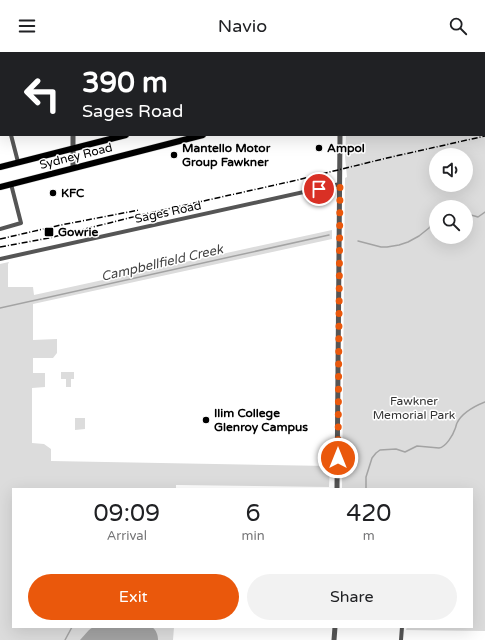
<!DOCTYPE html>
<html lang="en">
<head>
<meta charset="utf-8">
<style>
  body { margin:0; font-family:"Varela Round",sans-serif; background:#f2f2f2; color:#202124; height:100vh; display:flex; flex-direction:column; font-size:15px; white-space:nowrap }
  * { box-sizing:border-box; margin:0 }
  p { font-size:13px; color:#757577 }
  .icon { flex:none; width:22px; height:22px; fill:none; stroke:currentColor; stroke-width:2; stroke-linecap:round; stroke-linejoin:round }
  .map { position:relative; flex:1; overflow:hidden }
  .details { position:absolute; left:12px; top:436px; width:461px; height:140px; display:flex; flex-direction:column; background:#fff; border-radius:0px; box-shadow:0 4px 16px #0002 }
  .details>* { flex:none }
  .guide { position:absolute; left:0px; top:0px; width:485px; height:84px; box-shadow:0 4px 16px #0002; background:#202124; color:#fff; overflow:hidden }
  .buttons { position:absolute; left:429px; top:96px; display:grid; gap:8px }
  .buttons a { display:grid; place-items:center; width:44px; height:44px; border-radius:50%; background:#fff; box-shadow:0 4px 16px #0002; font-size:20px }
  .pin { position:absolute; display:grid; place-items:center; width:34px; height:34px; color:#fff; margin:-17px; border:2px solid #fff; border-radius:50%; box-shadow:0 1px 4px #0007 }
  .me { position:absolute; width:44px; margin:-22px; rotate:0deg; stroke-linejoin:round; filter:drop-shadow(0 0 3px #0008) }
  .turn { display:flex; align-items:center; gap:14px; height:84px; padding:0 16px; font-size:18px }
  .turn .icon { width:52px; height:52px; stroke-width:2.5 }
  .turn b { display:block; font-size:28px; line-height:34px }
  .eta { display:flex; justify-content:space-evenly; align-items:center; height:68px; text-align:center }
  .eta b { font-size:24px; font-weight:600; line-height:28px }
  .button { display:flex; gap:8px; margin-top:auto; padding:8px 16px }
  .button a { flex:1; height:46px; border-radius:24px; background:#ea580c; color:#fff; font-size:16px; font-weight:600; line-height:46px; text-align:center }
  .button a+a { background:#f2f2f2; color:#202124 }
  header { display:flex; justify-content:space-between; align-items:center; height:52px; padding:0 16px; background:#fff; font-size:18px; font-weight:600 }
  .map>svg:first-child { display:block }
</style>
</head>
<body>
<header><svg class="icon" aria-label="menu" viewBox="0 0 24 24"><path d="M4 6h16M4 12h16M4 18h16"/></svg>Navio<svg class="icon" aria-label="search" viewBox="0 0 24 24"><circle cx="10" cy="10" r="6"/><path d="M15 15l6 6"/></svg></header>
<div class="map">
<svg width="485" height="588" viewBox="0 0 485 588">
  <rect width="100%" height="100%" fill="#fff"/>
  <g fill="#dcdcdc" fill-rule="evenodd">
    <path d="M484 18H485V579L406 578 407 575H472V437H342L345 126 347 125 345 105 346 83H484ZM436 103H466V133H436ZM436 155H466V185H436Z"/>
    <path d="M332 178V187L33 252V288L57 287V301L53 306H33V321H45V335L32 336V391L44 392 51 397V409L330 414 329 435 176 433V437H13V575H174L173 588H0V212L9 210 8 212V235H33L34 243Z"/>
    <path d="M61 320H74V327H71V335H66V327H61Z"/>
    <path d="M75 366H85V377L75 378Z"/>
  </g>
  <path fill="#a3a3a3" d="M93 575H152C156 578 158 583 158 588H80L89 578Z"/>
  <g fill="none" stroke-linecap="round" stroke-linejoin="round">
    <g stroke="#a3a3a3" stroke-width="1.5">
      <path d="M442 155 449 153 454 155"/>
      <path d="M466 160 471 163 478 165 485 160"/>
      <path d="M358 189 381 195H387L399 193 408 190 419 184 429 176 436 163"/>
      <path d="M0 256 329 183"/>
      <path d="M366 437V425L372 406 376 401 380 398 396 397 405 400 417 394 439 396C446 395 453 383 455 377 456 375 456 373 457 371 462 361 475 354 485 350"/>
      <path d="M65 588 72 575"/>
    </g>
    <defs>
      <g id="trunk">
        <path d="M446 1 449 0"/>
        <path d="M484 11 485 10"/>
        <path d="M0 115 126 83"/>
        <path d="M0 135 203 83"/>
      </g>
    </defs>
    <use href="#trunk" stroke="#dbdbdb" stroke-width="7"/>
    <g stroke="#555" stroke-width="4">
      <path d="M68 0H74"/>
      <path d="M10 1V0"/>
      <path d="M141 1V0"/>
      <path d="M220 1V0"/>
      <path d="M299 1V0"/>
      <path d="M376 1V0"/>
      <path d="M11 83 18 110"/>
      <path d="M0 177 21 171 11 132"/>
      <path d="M0 207 340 132"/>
      <path d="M401 588 402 575"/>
    </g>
    <g stroke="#555" stroke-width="5">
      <path d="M74 1V0"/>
      <path d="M73 83V116"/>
      <path d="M337 437 340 83"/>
      <path d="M334 588 335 575"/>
    </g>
    <use href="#trunk" stroke="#000" stroke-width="6"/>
    <g stroke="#000" stroke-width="1.5" stroke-dasharray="6 2 1 2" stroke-linecap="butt">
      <path d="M0 187 61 173 139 158"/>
      <path d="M0 195 49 186 145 162 293 129 387 106 485 84"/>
    </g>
  </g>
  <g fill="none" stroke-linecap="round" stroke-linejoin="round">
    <path stroke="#ea580c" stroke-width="7" stroke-dasharray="0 12.6" d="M319 137 340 132 338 406"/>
  </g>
  <g fill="#000" stroke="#fff" stroke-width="1.5">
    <circle cx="319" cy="96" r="4"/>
    <circle cx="174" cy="103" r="4"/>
    <circle cx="53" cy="141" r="4"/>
    <rect x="44" y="175" width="10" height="10" rx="2"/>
    <circle cx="206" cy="368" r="4"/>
  </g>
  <g text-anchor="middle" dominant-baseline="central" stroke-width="3" stroke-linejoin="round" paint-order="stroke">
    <g font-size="12" font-weight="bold" fill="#000" stroke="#fff" text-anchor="start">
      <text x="182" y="96">Mantello Motor<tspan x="182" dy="14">Group Fawkner</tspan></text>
      <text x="327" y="96">Ampol</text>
      <text x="61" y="141">KFC</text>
      <text x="58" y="180">Gowrie</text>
      <text x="214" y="361">Ilim College<tspan x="214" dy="14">Glenroy Campus</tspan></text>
    </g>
    <g font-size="12" fill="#000" stroke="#fff">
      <text transform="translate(76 104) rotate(-14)">Sydney Road</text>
      <text transform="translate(168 160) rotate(-12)">Sages Road</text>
    </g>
    <g font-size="12" fill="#333" stroke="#fff">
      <text x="414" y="349">Fawkner<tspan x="414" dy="14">Memorial Park</tspan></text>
    </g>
    <g font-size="13" font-style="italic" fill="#444" stroke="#fff">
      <text transform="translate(162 211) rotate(-13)">Campbellfield Creek</text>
    </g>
  </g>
</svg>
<div class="buttons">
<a><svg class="icon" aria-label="sound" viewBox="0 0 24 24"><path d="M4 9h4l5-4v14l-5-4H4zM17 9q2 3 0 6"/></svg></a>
<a><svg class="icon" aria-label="search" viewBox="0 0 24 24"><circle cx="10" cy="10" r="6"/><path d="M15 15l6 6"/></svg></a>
</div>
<div class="pin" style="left:319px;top:137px;background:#d93025"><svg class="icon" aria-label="arrive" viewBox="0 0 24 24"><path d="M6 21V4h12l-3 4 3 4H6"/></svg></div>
<svg class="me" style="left:338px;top:406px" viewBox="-20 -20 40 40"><circle r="17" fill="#ea580c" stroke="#fff" stroke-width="3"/><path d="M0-11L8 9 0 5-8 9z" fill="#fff"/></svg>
<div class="guide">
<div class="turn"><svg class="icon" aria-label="left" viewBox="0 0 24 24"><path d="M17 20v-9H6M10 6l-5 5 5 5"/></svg><div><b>390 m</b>Sages Road</div></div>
</div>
<section class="details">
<div class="eta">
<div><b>09:09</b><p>Arrival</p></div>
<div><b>6</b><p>min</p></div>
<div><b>420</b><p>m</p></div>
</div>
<div class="button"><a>Exit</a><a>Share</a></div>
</section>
</div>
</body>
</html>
